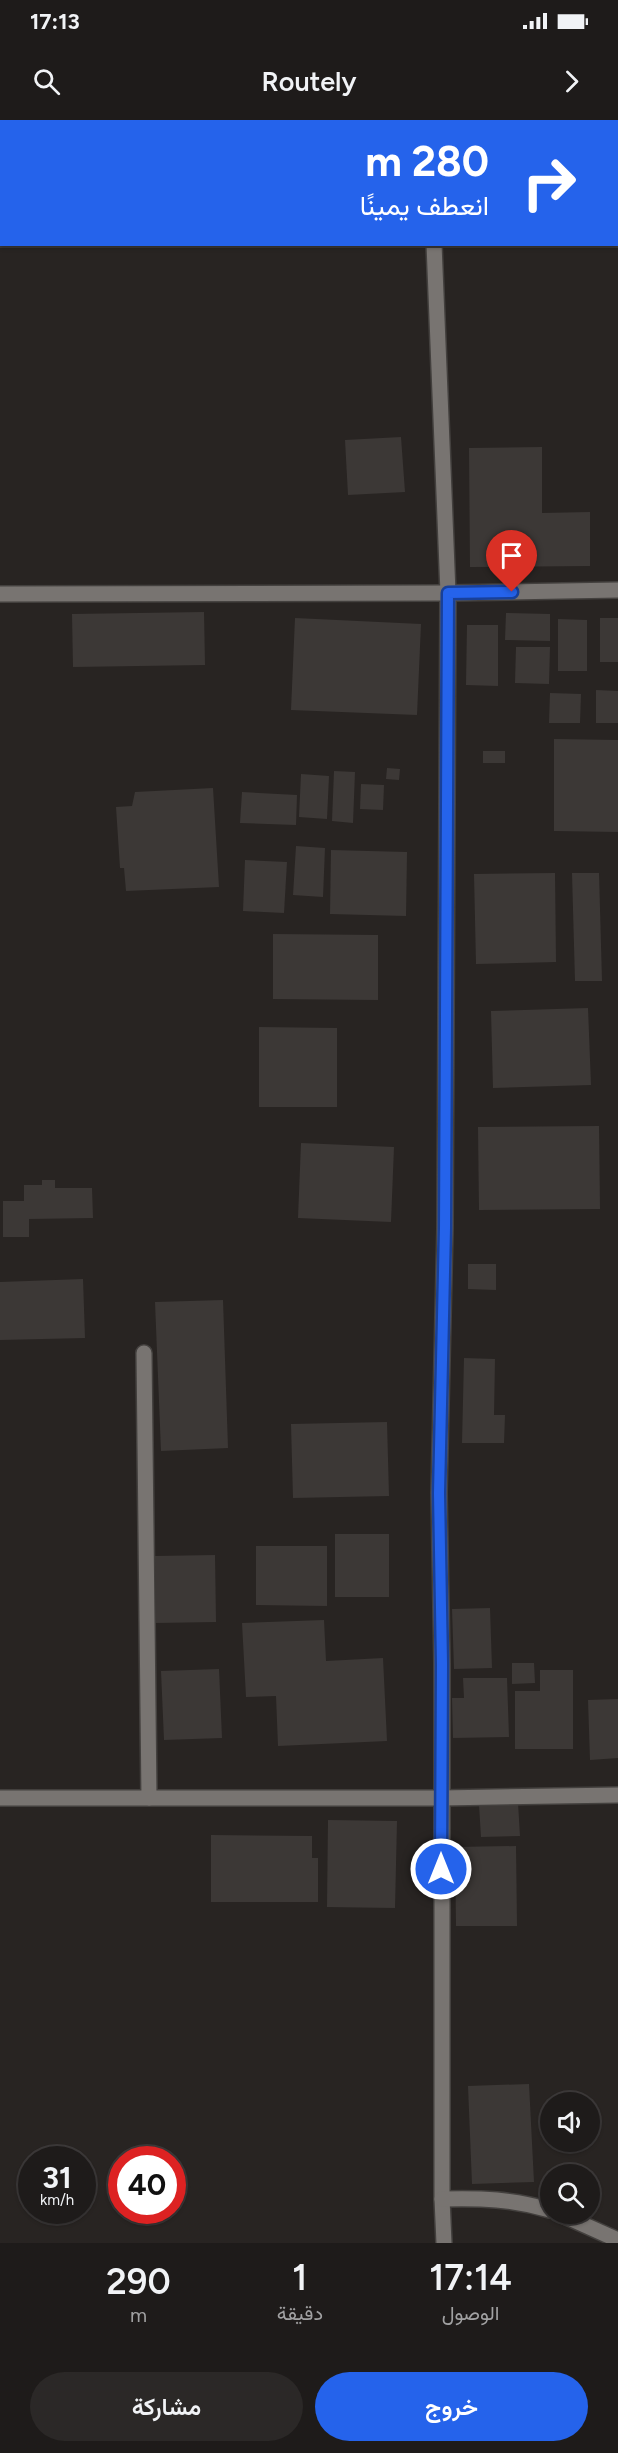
<!DOCTYPE html>
<html lang="ar">
<head>
<meta charset="utf-8">
<style>
  body { margin:0; font-family:Figtree,Vazirmatn,sans-serif; background:#2b2827; color:#f1f3f6; direction:rtl; height:100vh; display:flex; flex-direction:column; font-size:22px; white-space:nowrap }
  * { box-sizing:border-box; margin:0 }
  p { font-size:20px; color:#a1a1a2 }
  .icon { flex:none; width:33px; height:33px; fill:none; stroke:currentColor; stroke-width:2; stroke-linecap:round; stroke-linejoin:round }
  .map { position:relative; height:2123px; overflow:hidden; direction:ltr }
  .drawer { display:flex; flex-direction:column; background:#1e1b1a; flex:1 }
  .drawer>* { flex:none }
  .top-card { position:absolute; left:0px; top:0px; width:618px; height:126px; box-shadow:0 2px 4px #0004,0 0 0 2px #3c3939; direction:rtl; background:#2563eb; color:#fff; overflow:hidden }
  .controls { position:absolute; left:540px; top:1972px; display:grid; gap:12px }
  .controls a { display:grid; place-items:center; width:60px; height:60px; border-radius:50%; background:#1e1b1a; box-shadow:0 2px 4px #0004,0 0 0 2px #3c3939; font-size:30px }
  .speed { position:absolute; left:18px; top:2026px; display:flex; gap:12px; font-size:30px; font-weight:700; text-align:center }
  .speed>* { display:grid; place-content:center; width:78px; height:78px; border-radius:50%; background:#1e1b1a; box-shadow:0 2px 4px #0004,0 0 0 2px #3c3939; line-height:1 }
  .speed small { font-size:15px; font-weight:400 }
  .speed .limit { border:9px solid #d22; background:#fff; color:#111 }
  .pin { position:absolute; display:grid; place-items:center; width:51px; height:51px; color:#fff; margin:-62px -26px; border-radius:50% 50% 50% 0; rotate:-45deg; box-shadow:0 0 6px #0007 }
  .pin .icon { rotate:45deg }
  .me { position:absolute; width:66px; margin:-33px; rotate:0deg; stroke-linejoin:round; filter:drop-shadow(0 0 4px #0008) }
  .turn { display:flex; align-items:center; gap:21px; height:126px; padding:0 30px; font-size:27px }
  .turn .icon { width:78px; height:78px; stroke-width:2.5 }
  .turn b { display:block; font-size:42px; line-height:51px }
  .eta { display:flex; justify-content:space-evenly; align-items:center; height:102px; text-align:center }
  .eta b { font-size:36px; font-weight:600; line-height:42px }
  .cta { display:flex; gap:12px; margin-top:auto; padding:12px 30px }
  .cta a { flex:1; height:69px; border-radius:36px; background:#2563eb; color:#fff; font-size:24px; font-weight:600; line-height:69px; text-align:center }
  .cta a+a { background:#2b2827; color:#f1f3f6 }
  .status { display:flex; justify-content:space-between; align-items:center; height:42px; padding:0 30px; background:#1e1b1a; direction:ltr }
  .status svg { height:16px; fill:currentColor }
  header { display:flex; justify-content:space-between; align-items:center; height:78px; padding:0 30px; background:#1e1b1a; font-size:27px; font-weight:600 }
  .map>svg:first-child { display:block }
</style>
</head>
<body>
<div class="status"><b>17:13</b><svg viewBox="0 0 49 12"><path d="M0 12V9h3v3zM5 12V6h3v6zM10 12V3h3v9zM15 12V0h3v12zM26 1h20v11H26zM47 4h2v5h-2z"/></svg></div>
<header><svg class="icon" aria-label="forward" viewBox="0 0 24 24"><path d="M9 5l7 7-7 7"/></svg>Routely<svg class="icon" aria-label="search" viewBox="0 0 24 24"><circle cx="10" cy="10" r="6"/><path d="M15 15l6 6"/></svg></header>
<div class="map">
<svg width="618" height="2123" viewBox="0 0 618 2123">
  <rect width="100%" height="100%" fill="#282422"/>
  <g fill="#3c3836">
    <path d="M401 317 405 372 348 375 345 320Z"/>
    <path d="M542 327V393L590 392V446L470 447 469 328Z"/>
    <path d="M204 492 205 545 73 547 72 494Z"/>
    <path d="M506 493 550 494V521L505 520Z"/>
    <path d="M295 498 421 504 417 595 291 590Z"/>
    <rect x="600" y="498" width="18" height="44"/>
    <path d="M558 499 587 500V551H558Z"/>
    <path d="M467 505H498V566L466 565Z"/>
    <path d="M516 527H550L549 564 515 563Z"/>
    <path d="M596 570 618 571V603H596Z"/>
    <path d="M550 573 581 574 580 603H549Z"/>
    <path d="M554 619 618 620V712L554 711Z"/>
    <rect x="483" y="631" width="22" height="12"/>
    <path d="M387 648 400 649 399 660 386 659Z"/>
    <path d="M334 651 355 652 353 703 332 701Z"/>
    <path d="M301 654 329 656 327 699 299 697Z"/>
    <path d="M361 664 384 665 383 690 360 689Z"/>
    <path d="M213 668 219 767 126 771 124 748H120L116 687 132 686 135 672Z"/>
    <path d="M242 672 297 675 296 705 240 703Z"/>
    <path d="M296 726 325 728 323 777 293 775Z"/>
    <path d="M331 730 407 732 406 796 330 794Z"/>
    <path d="M245 740 287 742 284 793 243 791Z"/>
    <path d="M555 753 556 842 476 844 474 754Z"/>
    <path d="M572 753H599L602 861H575Z"/>
    <path d="M273 814 378 815V880L273 879Z"/>
    <path d="M588 888 591 965 493 968 491 891Z"/>
    <path d="M259 907 337 908V987H259Z"/>
    <path d="M599 1006 600 1089 479 1090 478 1007Z"/>
    <path d="M301 1023 394 1027 391 1102 298 1098Z"/>
    <path d="M42 1060H55V1068H92L93 1098 29 1099V1117H3V1081H24V1065H42Z"/>
    <path d="M468 1144H496V1170L468 1169Z"/>
    <path d="M83 1159 85 1218 0 1220V1162Z"/>
    <path d="M223 1180 228 1328 161 1331 155 1182Z"/>
    <path d="M464 1238 495 1239 494 1295H505L504 1323H462Z"/>
    <path d="M387 1302 389 1376 293 1378 291 1304Z"/>
    <rect x="335" y="1414" width="54" height="63"/>
    <path d="M256 1426H327V1486L256 1485Z"/>
    <path d="M215 1435 216 1502 156 1503 155 1436Z"/>
    <path d="M490 1488 492 1548 454 1549 452 1489Z"/>
    <path d="M324 1500 326 1541 383 1538 387 1621 278 1626 276 1576 246 1577 242 1503Z"/>
    <path d="M512 1543H534L535 1563 512 1564Z"/>
    <path d="M219 1549 222 1618 164 1620 161 1551Z"/>
    <path d="M540 1550H573V1629H515V1571H540Z"/>
    <path d="M463 1558H507L509 1617 453 1618 452 1578H464Z"/>
    <path d="M618 1579V1638L590 1640 588 1580Z"/>
    <path d="M518 1683 520 1716 481 1717 479 1685Z"/>
    <path d="M328 1700 397 1701 395 1788 327 1787Z"/>
    <path d="M211 1715 312 1716V1738H318V1782H211Z"/>
    <path d="M516 1726 517 1806H456L455 1727Z"/>
    <path d="M529 1964 534 2062 472 2064 468 1966Z"/>
  </g>
  <g fill="none" stroke-linecap="round" stroke-linejoin="round">
    <defs>
      <g id="minor">
        <path d="M429 0V2"/>
        <path d="M434 124 448 473 445 1108 439 1373 442 1544V2079L444 2123"/>
        <path d="M0 474 448 473 618 470"/>
        <path d="M144 1233 149 1678"/>
        <path d="M0 1678H441L618 1675"/>
        <path d="M442 2079C483 2078 511 2079 550 2090"/>
        <path d="M560 2094 618 2120"/>
      </g>
    </defs>
    <use href="#minor" stroke="#43403e" stroke-width="18"/>
    <use href="#minor" stroke="#787471" stroke-width="15"/>
  </g>
  <g fill="none" stroke-linecap="round" stroke-linejoin="round">
    <defs>
      <path id="route" d="M441 1749 442 1544 439 1373 445 1108 448 473 512 472"/>
    </defs>
    <use href="#route" stroke="#184099" stroke-width="15"/>
    <use href="#route" stroke="#2563eb" stroke-width="10"/>
  </g>
</svg>
<div class="controls">
<a><svg class="icon" aria-label="sound" viewBox="0 0 24 24"><path d="M4 9h4l5-4v14l-5-4H4zM17 9q2 3 0 6"/></svg></a>
<a><svg class="icon" aria-label="search" viewBox="0 0 24 24"><circle cx="10" cy="10" r="6"/><path d="M15 15l6 6"/></svg></a>
</div>
<div class="speed"><div>31<small>km/h</small></div><div class="limit">40</div></div>
<div class="pin" style="left:512px;top:472px;background:#d93025"><svg class="icon" aria-label="arrive" viewBox="0 0 24 24"><path d="M6 21V4h12l-3 4 3 4H6"/></svg></div>
<svg class="me" style="left:441px;top:1749px" viewBox="-20 -20 40 40"><circle r="17" fill="#2563eb" stroke="#fff" stroke-width="3"/><path d="M0-11L8 9 0 5-8 9z" fill="#fff"/></svg>
<div class="top-card">
<div class="turn"><svg class="icon" aria-label="right" viewBox="0 0 24 24"><path d="M7 20v-9h11M14 6l5 5-5 5"/></svg><div><b>280 m</b>انعطف يمينًا</div></div>
</div>
</div>
<section class="drawer">
<div class="eta">
<div><b>17:14</b><p>الوصول</p></div>
<div><b>1</b><p>دقيقة</p></div>
<div><b>290</b><p>m</p></div>
</div>
<div class="cta"><a>خروج</a><a>مشاركة</a></div>
</section>
</body>
</html>
